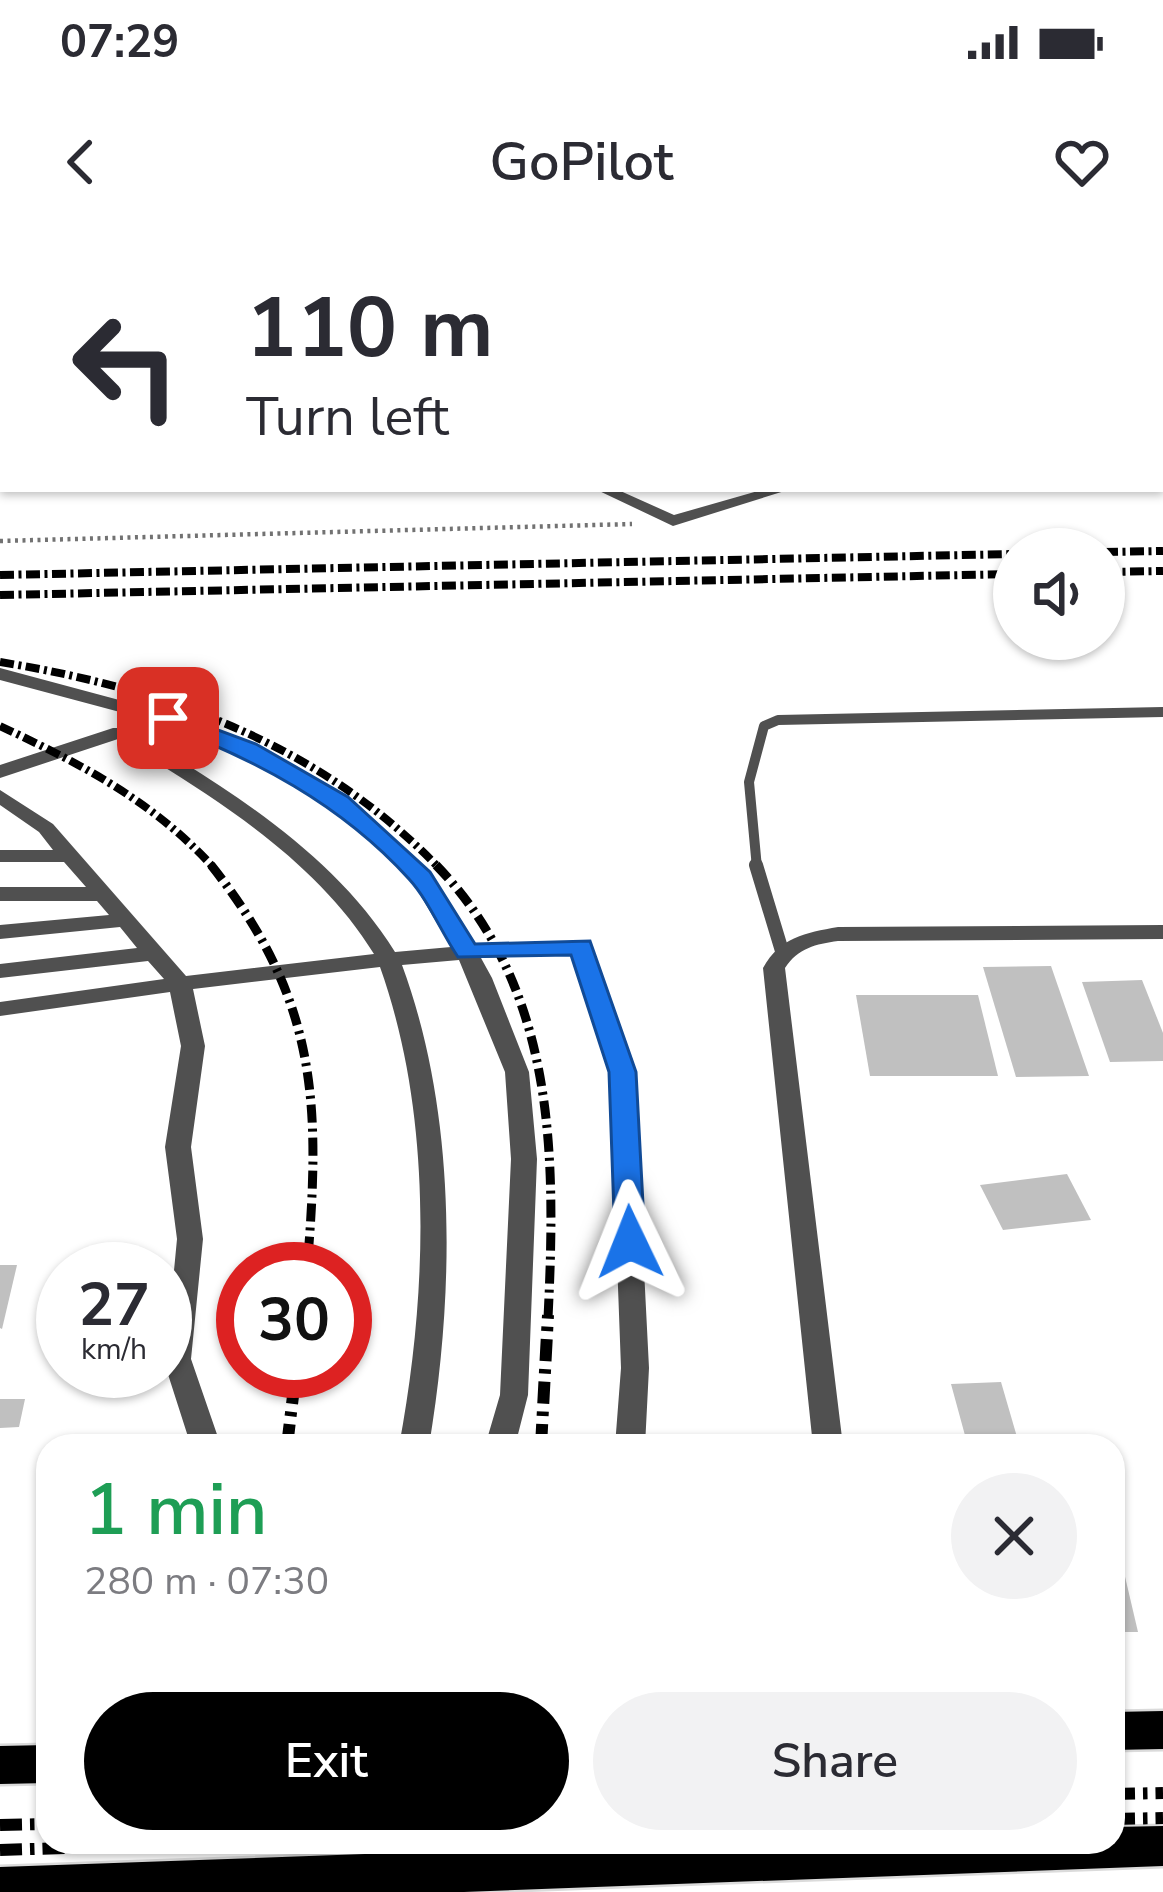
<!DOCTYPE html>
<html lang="en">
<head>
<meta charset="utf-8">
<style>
  body { margin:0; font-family:"Nunito Sans",sans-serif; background:#f2f2f3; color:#2b2b33; height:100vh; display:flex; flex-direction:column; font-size:45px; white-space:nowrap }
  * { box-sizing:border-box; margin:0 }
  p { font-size:39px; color:#7c7c81 }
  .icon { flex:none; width:66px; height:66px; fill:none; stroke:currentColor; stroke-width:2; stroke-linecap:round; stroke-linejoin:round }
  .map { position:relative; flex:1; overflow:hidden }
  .side { position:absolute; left:36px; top:1194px; width:1089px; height:420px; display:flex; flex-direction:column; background:#fff; border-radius:36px; box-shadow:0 3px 9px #0004 }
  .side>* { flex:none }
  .banner { position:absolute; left:0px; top:0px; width:1164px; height:252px; box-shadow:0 3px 9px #0004; background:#fff; color:#2b2b33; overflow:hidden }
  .tools { position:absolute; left:993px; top:288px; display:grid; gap:24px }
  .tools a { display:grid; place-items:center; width:132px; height:132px; border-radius:50%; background:#fff; box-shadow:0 3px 9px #0004; font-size:60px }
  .speed { position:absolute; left:36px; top:1002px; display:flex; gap:24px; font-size:60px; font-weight:700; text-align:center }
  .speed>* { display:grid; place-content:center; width:156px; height:156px; border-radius:50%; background:#fff; box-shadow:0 3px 9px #0004; line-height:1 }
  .speed small { font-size:30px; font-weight:400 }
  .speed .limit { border:18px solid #d22; background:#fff; color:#111 }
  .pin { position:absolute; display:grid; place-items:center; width:102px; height:102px; color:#fff; margin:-51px; border-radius:24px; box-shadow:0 6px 18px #0006 }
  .me { position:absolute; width:132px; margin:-66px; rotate:358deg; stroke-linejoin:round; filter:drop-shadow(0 0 9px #0008) }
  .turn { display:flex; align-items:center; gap:42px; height:252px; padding:0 48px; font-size:54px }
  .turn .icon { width:156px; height:156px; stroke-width:2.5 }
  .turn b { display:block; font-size:84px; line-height:102px }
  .round { display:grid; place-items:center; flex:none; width:126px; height:126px; border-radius:63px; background:#f2f2f3 }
  .overview { display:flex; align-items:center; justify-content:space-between; height:204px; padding:0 48px }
  h1 { font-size:72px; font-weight:600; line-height:90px; color:#1e9e55 }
  .button { display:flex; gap:24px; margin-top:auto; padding:24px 48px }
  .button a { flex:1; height:138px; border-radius:72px; background:#000; color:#fff; font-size:48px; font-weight:600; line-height:138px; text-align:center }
  .button a+a { background:#f2f2f3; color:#2b2b33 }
  .status { display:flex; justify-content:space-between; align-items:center; height:84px; padding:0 60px; background:#fff; direction:ltr }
  .status svg { height:33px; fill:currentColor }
  header { display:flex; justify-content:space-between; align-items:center; height:156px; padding:0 48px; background:#fff; font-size:54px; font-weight:600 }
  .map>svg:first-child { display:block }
</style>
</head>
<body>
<div class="status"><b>07:29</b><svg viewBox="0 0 49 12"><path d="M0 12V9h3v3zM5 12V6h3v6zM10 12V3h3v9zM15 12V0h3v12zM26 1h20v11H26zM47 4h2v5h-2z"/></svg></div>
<header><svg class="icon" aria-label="back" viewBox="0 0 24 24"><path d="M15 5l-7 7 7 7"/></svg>GoPilot<svg class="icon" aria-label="heart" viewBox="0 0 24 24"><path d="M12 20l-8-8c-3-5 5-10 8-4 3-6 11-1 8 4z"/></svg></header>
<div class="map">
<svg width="1163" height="1652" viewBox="0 0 1163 1652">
  <rect width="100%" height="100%" fill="#fff"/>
  <g fill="#c0c0c0">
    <path d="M1051 726 1089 836 1016 837 983 727Z"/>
    <path d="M1142 740 1163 793V821L1110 822 1082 742Z"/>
    <path d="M856 755H978L998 836H870Z"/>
    <path d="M1067 934 1091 980 1003 990 980 945Z"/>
    <path d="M0 1025H17L2 1089 0 1088Z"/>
    <path d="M1001 1142 1017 1197 966 1199 951 1144Z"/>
    <path d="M0 1159H25L19 1187 0 1188Z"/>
    <path d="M1113 1294H1115L1138 1392H1113Z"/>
  </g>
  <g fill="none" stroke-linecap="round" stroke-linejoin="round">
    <defs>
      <g id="trunk">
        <path d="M1163 1471V1509L1113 1510V1472Z"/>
        <path d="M48 1505V1543L0 1544V1506Z"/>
        <path d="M1163 1586V1626L464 1652H0V1627L703 1602H1113V1587Z"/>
      </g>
    </defs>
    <use href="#trunk" stroke="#dbdbdb" stroke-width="5"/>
    <path stroke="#727272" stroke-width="3" stroke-dasharray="1.5 3" stroke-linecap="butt" d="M0 1 13 0"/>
    <path stroke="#727272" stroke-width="4.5" stroke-dasharray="3 4.5" stroke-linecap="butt" d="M0 301 632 284"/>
    <path stroke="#505050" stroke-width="10" d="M757 628 749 542 764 486 778 480 1163 472"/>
    <path stroke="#505050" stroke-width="14" d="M756 625 782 711"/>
    <g fill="#505050" fill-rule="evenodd">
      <path d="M224 0H238L223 3Z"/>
      <rect x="505" y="0" width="14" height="3"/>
      <path d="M895 0H912L915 3H898Z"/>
      <path d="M1030 0H1051L1027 3Z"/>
      <path d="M1163 0V8L1161 3H1155Z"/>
      <rect x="1161" y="40" width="2" height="9"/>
      <rect x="0" y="67" width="3" height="8"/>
      <path d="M595 249H616L674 275 765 249H791L673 286Z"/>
      <path d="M0 428 175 475 255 505 347 558 429 632 473 705 590 702 634 832 649 1128 645 1206H615L621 1128 610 832 573 714 481 718 492 738 529 832 537 919 528 1155 515 1206H485L500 1155 511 919 505 832 459 720 402 725C457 874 455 1050 429 1206H399C428 1052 433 876 380 727L193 749 205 806 191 907 203 999 191 1119 221 1206H191L165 1125 177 999 165 907 181 806 170 752 0 776V762L164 739 148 721 0 738V724L137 708 120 687 0 699V685L109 675 97 661H0V647H86L64 622H0V610H53L39 592 0 565V550L53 584 186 736 374 714C316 619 211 555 118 499L0 538V525L113 488H127C225 547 333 612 395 712L451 707 412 641 333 566 241 513 161 483 0 440Z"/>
      <path d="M1163 685V699L838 701C816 704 798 708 785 728L843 1206H813L763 728C780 697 805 693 838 687Z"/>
    </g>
    <use href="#trunk" fill="#000" fill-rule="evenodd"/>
    <g stroke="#000" stroke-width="8" stroke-dasharray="14 4.5 3 4.5" stroke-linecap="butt">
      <path d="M1104 312 1163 311"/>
      <path d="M1104 332 1163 331"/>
      <path d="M0 335 1014 314"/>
      <path d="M0 355 1014 334"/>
      <path d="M0 422C166 449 320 504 439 628"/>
      <path d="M0 486C81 524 153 561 214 628"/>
    </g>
    <g stroke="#000" stroke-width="9" stroke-dasharray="18 6 3 6" stroke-linecap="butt">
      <path d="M211 625C318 760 321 863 307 1029"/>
      <path d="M436 625C556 749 556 915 548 1078"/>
    </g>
    <g stroke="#000" stroke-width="12" stroke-dasharray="22 8 4.5 8" stroke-linecap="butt">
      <path d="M287 1206 296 1131"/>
      <path d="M541 1206 548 1075"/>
      <path d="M1113 1554 1163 1553"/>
      <path d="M1113 1579 1163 1578"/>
      <path d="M0 1585 48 1584"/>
      <path d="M0 1610 262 1602"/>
    </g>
  </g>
  <path fill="#1a73e8" stroke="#114b97" stroke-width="3" d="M160 474H175L256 504 348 557 430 632 475 704 590 701 636 832 645 1002 640 1009 630 1012 615 1002 609 832 571 715 458 717C441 692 429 661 409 639 340 563 254 519 160 483Z"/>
</svg>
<div class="tools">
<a><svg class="icon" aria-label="sound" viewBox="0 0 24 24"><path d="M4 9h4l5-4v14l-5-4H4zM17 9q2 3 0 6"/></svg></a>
</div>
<div class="speed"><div>27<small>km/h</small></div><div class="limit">30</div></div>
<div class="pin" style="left:168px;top:478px;background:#d93025"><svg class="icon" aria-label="arrive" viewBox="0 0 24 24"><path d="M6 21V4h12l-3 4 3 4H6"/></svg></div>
<svg class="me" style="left:630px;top:1002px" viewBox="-20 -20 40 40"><path d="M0-17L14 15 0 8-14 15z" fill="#1a73e8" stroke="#fff" stroke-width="4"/></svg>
<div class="banner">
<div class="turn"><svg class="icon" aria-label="left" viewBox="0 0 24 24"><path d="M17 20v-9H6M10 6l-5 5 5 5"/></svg><div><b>110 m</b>Turn left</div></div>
</div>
<section class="side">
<div class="overview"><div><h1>1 min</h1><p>280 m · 07:30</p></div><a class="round"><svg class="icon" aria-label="close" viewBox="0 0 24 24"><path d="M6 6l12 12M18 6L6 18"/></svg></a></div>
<div class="button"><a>Exit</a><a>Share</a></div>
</section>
</div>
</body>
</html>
